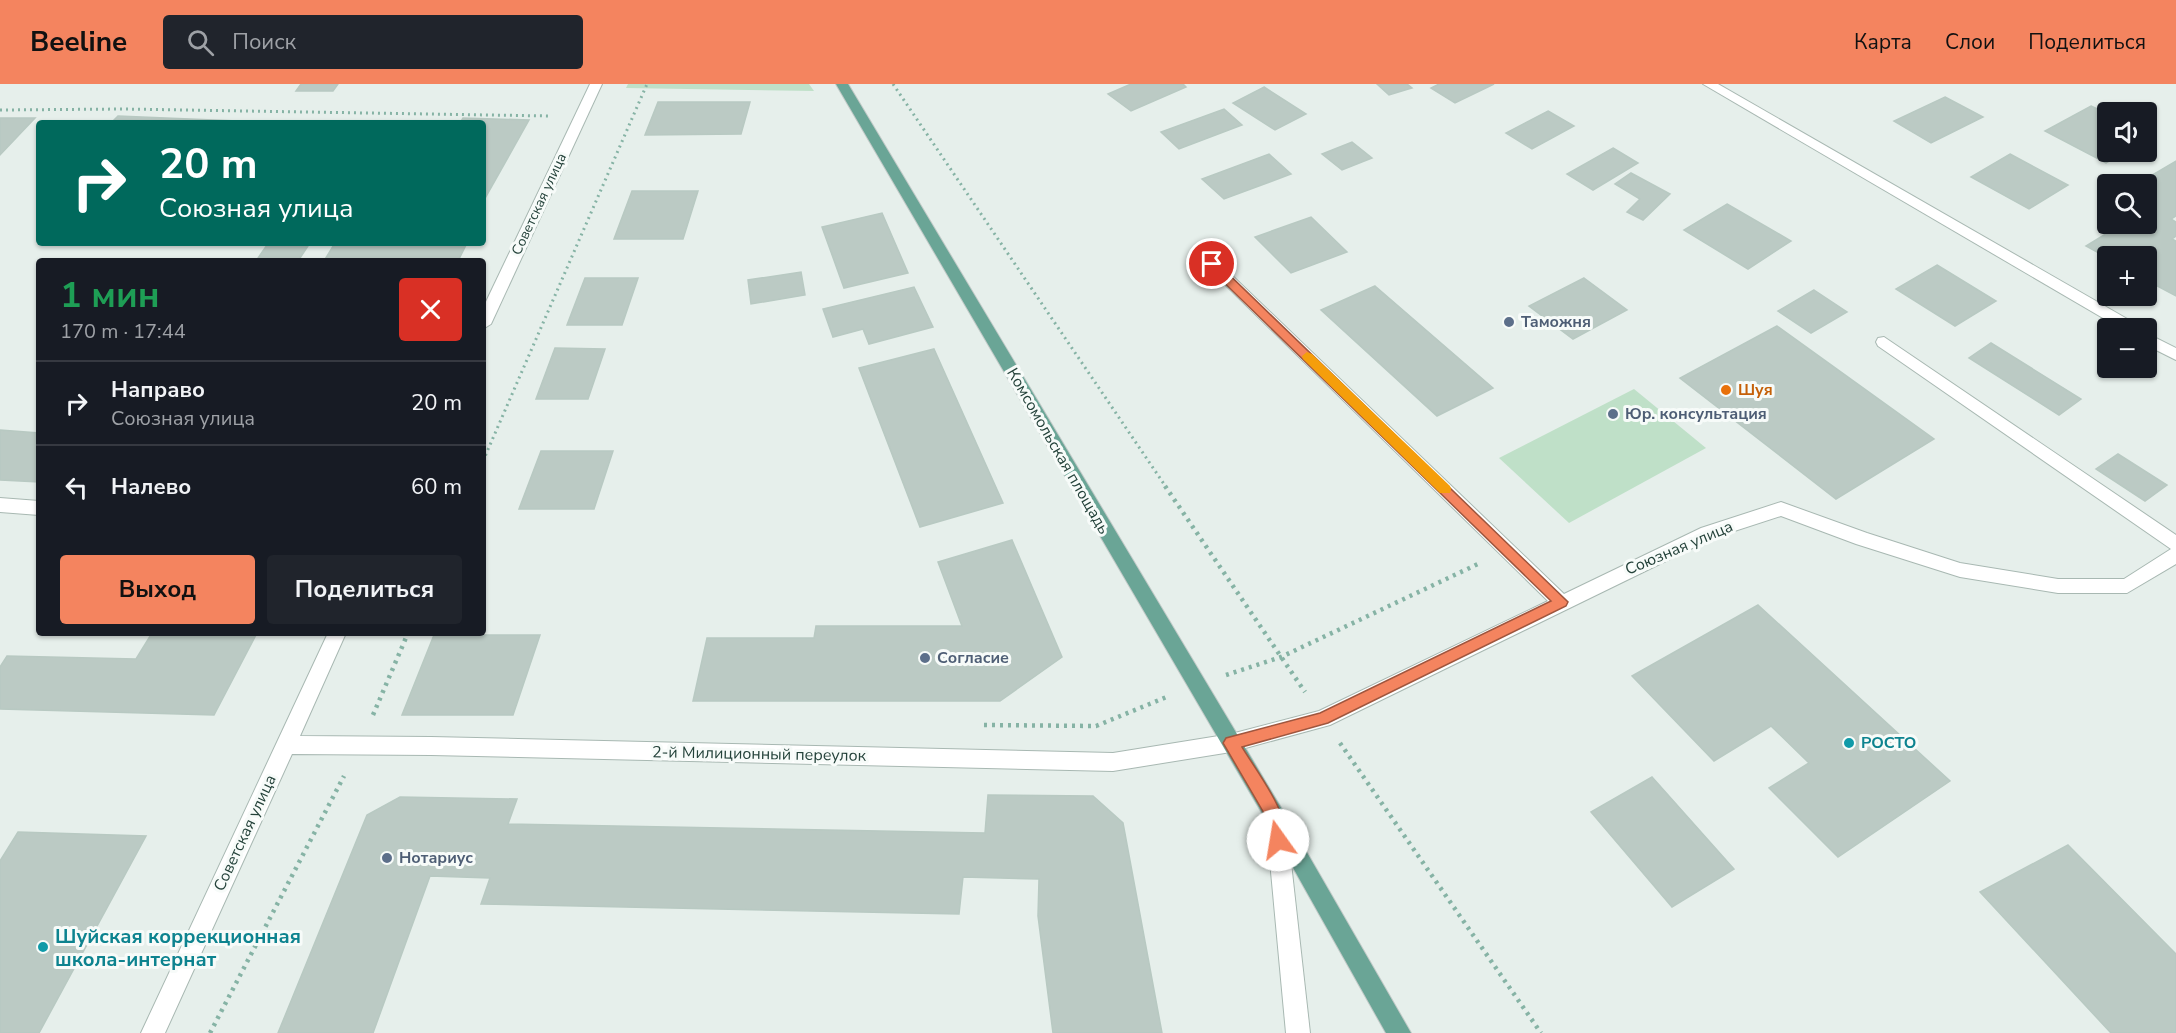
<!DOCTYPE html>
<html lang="ru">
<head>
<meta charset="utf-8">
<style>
  body { margin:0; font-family:"Nunito Sans",sans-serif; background:#20242c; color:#f1f3f6; height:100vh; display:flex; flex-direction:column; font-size:22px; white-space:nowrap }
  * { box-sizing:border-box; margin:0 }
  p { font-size:20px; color:#9ea1a6 }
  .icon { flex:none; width:33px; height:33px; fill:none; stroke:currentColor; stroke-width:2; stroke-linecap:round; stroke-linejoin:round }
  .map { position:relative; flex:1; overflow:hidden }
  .details { position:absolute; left:36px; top:174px; width:450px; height:378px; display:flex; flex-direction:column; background:#171b24; border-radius:6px; box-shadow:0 2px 4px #0004 }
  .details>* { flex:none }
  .banner { position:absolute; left:36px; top:36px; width:450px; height:126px; border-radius:6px; box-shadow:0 2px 4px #0004; background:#00695c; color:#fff; overflow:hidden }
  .tools { position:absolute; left:2097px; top:18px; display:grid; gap:12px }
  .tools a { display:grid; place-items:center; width:60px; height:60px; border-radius:6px; background:#171b24; box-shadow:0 2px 4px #0004; font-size:30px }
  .pin { position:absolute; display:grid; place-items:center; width:51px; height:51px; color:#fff; margin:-26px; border:3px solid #fff; border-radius:50%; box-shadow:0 2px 6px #0007 }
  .me { position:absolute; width:66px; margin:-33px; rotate:347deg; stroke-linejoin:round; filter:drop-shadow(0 0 4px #0008) }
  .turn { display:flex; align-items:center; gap:21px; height:126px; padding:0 24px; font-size:27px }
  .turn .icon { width:78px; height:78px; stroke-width:2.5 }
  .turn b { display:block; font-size:42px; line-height:51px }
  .round { display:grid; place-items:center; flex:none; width:63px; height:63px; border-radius:6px; background:#20242c }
  .head { display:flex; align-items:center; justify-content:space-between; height:102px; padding:0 24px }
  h1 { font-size:36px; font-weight:700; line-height:45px; color:#1e9e55 }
  .button { display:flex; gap:12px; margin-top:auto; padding:12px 24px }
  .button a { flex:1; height:69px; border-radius:6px; background:#f4845f; color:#111; font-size:24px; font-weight:700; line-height:69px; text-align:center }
  .button a+a { background:#20242c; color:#f1f3f6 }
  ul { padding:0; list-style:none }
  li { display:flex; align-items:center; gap:18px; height:84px; padding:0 24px; border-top:2px solid #363941 }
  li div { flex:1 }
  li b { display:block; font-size:22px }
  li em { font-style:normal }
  header { display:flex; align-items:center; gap:36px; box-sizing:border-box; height:84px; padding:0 30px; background:#f4845f; color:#111 }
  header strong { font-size:28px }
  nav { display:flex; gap:33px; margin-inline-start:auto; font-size:21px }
  .search { width:420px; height:54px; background:#20242c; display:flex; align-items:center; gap:15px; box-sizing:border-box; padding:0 21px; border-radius:6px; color:#9ea1a6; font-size:22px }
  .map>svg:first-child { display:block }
</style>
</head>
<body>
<header>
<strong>Beeline</strong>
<div class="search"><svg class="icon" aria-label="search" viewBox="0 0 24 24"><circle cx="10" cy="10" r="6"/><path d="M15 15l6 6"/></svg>Поиск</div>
<nav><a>Карта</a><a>Слои</a><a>Поделиться</a></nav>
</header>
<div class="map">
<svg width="2176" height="949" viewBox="0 0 2176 949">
  <rect width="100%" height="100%" fill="#e6efeb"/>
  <g fill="#bfe0c8">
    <path d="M628 0H809L814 7 626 4Z"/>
    <path d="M1634 305 1706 364 1569 439 1499 374Z"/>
  </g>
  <g fill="#bbcac4" stroke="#b8c9c2" stroke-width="1.5">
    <path d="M301 0H338L333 7H296Z"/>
    <path d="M1131 0H1183L1186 3 1131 27 1108 10Z"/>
    <path d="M1377 0H1407L1412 4 1389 11Z"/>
    <path d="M1439 0H1494L1455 19 1431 4Z"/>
    <path d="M1264 3 1306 30 1275 46 1233 19Z"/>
    <path d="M1945 13 1983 33 1931 59 1894 37Z"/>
    <path d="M658 18H750L741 50 645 51Z"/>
    <path d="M2091 22 2108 30V68H2125L2106 79 2045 47Z"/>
    <path d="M1224 25 1242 41 1179 65 1161 48Z"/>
    <path d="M1548 27 1574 42 1532 65 1506 49Z"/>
    <path d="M118 32 283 39H111Z"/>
    <path d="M0 34H35L0 71Z"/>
    <path d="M463 34 529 36 483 118V39H460Z"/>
    <path d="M1352 58 1372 74 1342 86 1322 70Z"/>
    <path d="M1613 64 1638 79 1593 106 1567 90Z"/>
    <path d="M1269 70 1291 90 1224 115 1202 95Z"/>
    <path d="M2010 70 2068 101 2029 125 1971 93Z"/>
    <path d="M2176 77V132L2171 135 2176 138V152L2172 155 2176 157V212L2146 196V172L2108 174 2086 162 2122 140H2146V100H2137Z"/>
    <path d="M1631 89 1670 110 1643 136 1627 128 1640 115 1615 100Z"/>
    <path d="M632 107H698L683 155H614Z"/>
    <path d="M1727 120 1791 157 1748 185 1684 146Z"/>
    <path d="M882 129 908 189 844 204 822 143Z"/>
    <path d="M1311 133 1347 168 1291 189 1255 153Z"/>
    <path d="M335 159H467L458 177H324Z"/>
    <path d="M267 161 308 162 298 177H256Z"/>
    <path d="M1937 181 1996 217 1955 242 1896 205Z"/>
    <path d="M801 188 805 211 751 220 748 196Z"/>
    <path d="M585 194H638L622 241H567Z"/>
    <path d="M1584 194 1627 226 1573 255 1529 222Z"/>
    <path d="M1375 202 1493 304 1437 332 1321 226Z"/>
    <path d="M914 203 933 243 869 260 863 245 833 253 823 225Z"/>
    <path d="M1814 206 1847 228 1811 249 1778 227Z"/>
    <path d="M1777 242 1934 355 1836 415 1680 294Z"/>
    <path d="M1991 259 2081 315 2059 331 1969 274Z"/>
    <path d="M555 264 605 265 588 315H536Z"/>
    <path d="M934 265 1003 419 920 443 859 284Z"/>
    <path d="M0 346 39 349V398L0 396Z"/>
    <path d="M541 367H613L594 425H519Z"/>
    <path d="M2118 370 2167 401 2145 417 2096 385Z"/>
    <path d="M1012 456 1062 573 1000 617H693L707 554H814L816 542H962L938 478Z"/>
    <path d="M1758 521 1950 697 1838 773 1769 704 1809 679 1771 642 1714 677 1632 592Z"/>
    <path d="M152 549H257L214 631 0 625V583L7 572 136 575Z"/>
    <path d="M434 551H540L513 631H402Z"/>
    <path d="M1652 693 1734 785 1672 823 1591 728Z"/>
    <path d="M988 711 1093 712 1123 739 1162 949H1053L1038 832 1039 795 963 793 959 830 481 820 490 794 430 792 373 949H278L367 731 400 713 517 715 508 740 985 749Z"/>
    <path d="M18 748 146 752 39 949H0V777Z"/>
    <path d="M2068 761 2176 870V949H2111L1980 808Z"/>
  </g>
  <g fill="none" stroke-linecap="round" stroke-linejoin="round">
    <defs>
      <g id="minor">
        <path d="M590 0H602L491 240 483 245V224Z"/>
        <path d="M1703 0H1718L2136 240 2139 244H2120Z"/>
        <path d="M1212 175 1217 177 1564 510 1701 444 1781 418 1867 449 1960 479 2058 495H2124L2171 465 1878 262 1876 258 1878 254 1884 253 2176 451V480L2127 509H2058L1960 493 1856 460 1781 432 1713 454 1330 641 1231 668 1113 687 431 671 292 670 165 949H141L328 549H346L300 652 431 653 1113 669 1231 650 1319 627 1548 517 1207 183 1205 180 1207 177Z"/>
        <path d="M2146 249 2176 264V276L2146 261Z"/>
        <path d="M0 414 39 417V431L0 428Z"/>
        <path d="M1276 724 1283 727 1286 734 1310 949H1286L1266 734 1269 727Z"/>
      </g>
      <path id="major" d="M836 0H848L1283 727 1411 949H1386L1269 741Z"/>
    </defs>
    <use href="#minor" stroke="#a8b8b2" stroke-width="2"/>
    <use href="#major" stroke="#c2cac8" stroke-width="2"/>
    <g stroke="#86b3a5" stroke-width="3" stroke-dasharray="2 4" stroke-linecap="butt">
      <path d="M893 0 1166 403"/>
      <path d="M0 26 124 25 550 32"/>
      <path d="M483 377 647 0"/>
    </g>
    <g stroke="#86b3a5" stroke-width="4.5" stroke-dasharray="3 5" stroke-linecap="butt">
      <path d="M1165 402 1305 608"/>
      <path d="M1226 591 1281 573 1480 479"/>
      <path d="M373 631 408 549"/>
      <path d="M984 641 1096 642 1169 612"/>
      <path d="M1340 659 1541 949"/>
      <path d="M210 949 344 692"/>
    </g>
    <use href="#minor" fill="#fff" fill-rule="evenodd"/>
    <use href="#major" fill="#6aa596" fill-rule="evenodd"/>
  </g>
  <path fill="#f4845f" stroke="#9f563e" stroke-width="1.5" d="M1212 177 1216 178 1568 518 1566 522 1328 639 1242 663C1255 685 1295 736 1284 761L1278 763 1272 761 1268 736 1226 664 1223 659 1226 654 1320 629 1551 517 1208 183 1206 180Z"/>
  <path fill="#f59e0b" d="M1307 268 1312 270 1450 402 1451 405 1450 409H1440L1303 275 1302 272Z"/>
  <g fill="#5c6f8a" stroke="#f7fbf9" stroke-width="2">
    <circle cx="1509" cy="238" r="6"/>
    <circle cx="1613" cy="330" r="6"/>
    <circle cx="925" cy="574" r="6"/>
    <circle cx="387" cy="774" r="6"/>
  </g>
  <circle fill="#e8710a" stroke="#f7fbf9" stroke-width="2" cx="1726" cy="306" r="6"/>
  <g fill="#0f9aa8" stroke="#f7fbf9" stroke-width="2">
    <circle cx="1849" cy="659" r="6"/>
    <circle cx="43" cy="863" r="6"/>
  </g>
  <g text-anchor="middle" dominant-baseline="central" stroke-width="6" stroke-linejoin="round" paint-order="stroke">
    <g font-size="14" fill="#24423a" stroke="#f7fbf9">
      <text transform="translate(539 120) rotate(-65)">Советская улица</text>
    </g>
    <g font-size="16" font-weight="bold" fill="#4e5e75" stroke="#f7fbf9" text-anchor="start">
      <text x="1521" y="238">Таможня</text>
      <text x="1625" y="330">Юр. консультация</text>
      <text x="937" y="574">Согласие</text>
      <text x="399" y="774">Нотариус</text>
    </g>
    <g font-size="16" font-weight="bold" fill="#c56008" stroke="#f7fbf9" text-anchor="start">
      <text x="1738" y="306">Шуя</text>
    </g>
    <g font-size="16" fill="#24423a" stroke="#f7fbf9">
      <text transform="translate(1058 367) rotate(60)">Комсомольская площадь</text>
      <text transform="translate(1679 464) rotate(-23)">Союзная улица</text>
      <text transform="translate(759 670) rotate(1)">2-й Милиционный переулок</text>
      <text transform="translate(245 749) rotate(-65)">Советская улица</text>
    </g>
    <g font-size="16" font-weight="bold" fill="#0d838f" stroke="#f7fbf9" text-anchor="start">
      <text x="1861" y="659">РОСТО</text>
    </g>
    <g font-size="20" font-weight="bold" fill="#0d838f" stroke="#f7fbf9" text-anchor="start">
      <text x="55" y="852">Шуйская коррекционная<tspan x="55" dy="23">школа-интернат</tspan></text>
    </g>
  </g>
</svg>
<div class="tools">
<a><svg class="icon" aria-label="sound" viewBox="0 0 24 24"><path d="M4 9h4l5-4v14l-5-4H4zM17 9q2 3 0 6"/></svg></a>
<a><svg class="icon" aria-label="search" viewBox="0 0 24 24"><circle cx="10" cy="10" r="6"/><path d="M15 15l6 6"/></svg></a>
<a>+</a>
<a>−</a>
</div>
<div class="pin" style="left:1212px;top:180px;background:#d93025"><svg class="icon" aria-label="arrive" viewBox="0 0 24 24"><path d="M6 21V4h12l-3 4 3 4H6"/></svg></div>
<svg class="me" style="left:1278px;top:756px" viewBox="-20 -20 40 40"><circle r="19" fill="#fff"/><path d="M0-13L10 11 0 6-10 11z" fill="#f4845f"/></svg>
<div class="banner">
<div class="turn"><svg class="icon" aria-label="right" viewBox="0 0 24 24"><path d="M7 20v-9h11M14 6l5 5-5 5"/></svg><div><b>20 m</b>Союзная улица</div></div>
</div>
<section class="details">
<div class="head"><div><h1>1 мин</h1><p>170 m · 17:44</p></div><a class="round" style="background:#d93025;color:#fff"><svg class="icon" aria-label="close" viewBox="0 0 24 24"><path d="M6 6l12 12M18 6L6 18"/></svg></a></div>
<ul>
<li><svg class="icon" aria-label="right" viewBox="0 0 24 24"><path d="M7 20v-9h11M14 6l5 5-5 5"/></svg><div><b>Направо</b><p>Союзная улица</p></div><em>20 m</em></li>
<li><svg class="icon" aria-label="left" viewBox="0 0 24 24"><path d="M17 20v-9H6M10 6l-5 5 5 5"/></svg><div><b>Налево</b></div><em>60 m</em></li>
</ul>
<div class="button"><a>Выход</a><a>Поделиться</a></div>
</section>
</div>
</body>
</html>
